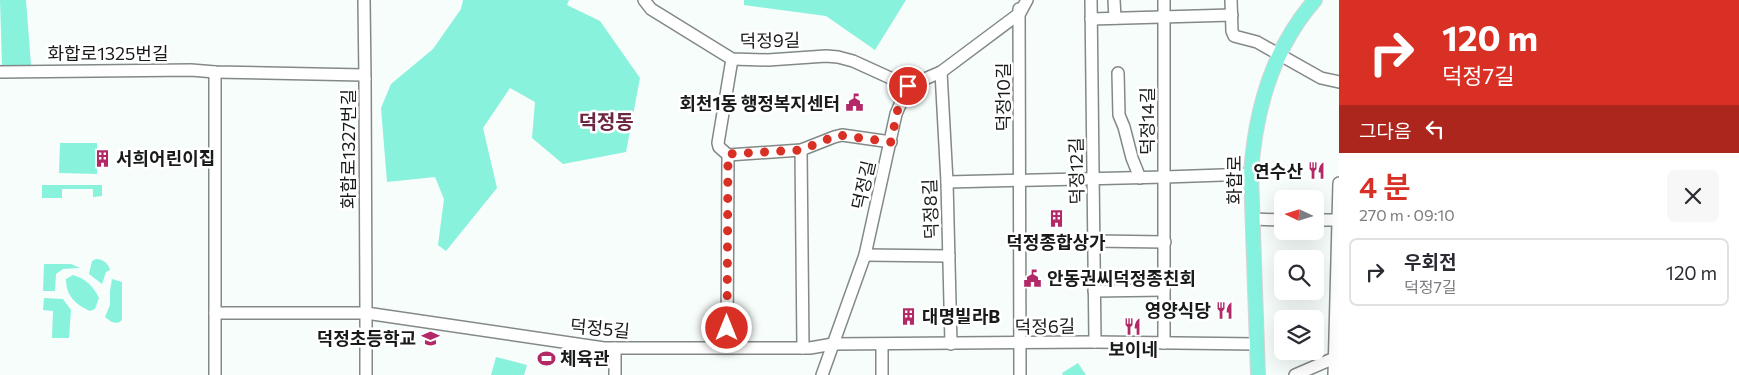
<!DOCTYPE html>
<html lang="ko">
<head>
<meta charset="utf-8">
<style>
  body { margin:0; font-family:Commissioner,"Noto Sans KR",sans-serif; background:#f7f7f7; color:#2b2b33; height:100vh; display:flex; flex-direction:column; font-size:19px; white-space:nowrap }
  * { box-sizing:border-box; margin:0 }
  p { font-size:16px; color:#7c7c81 }
  .icon { flex:none; width:28px; height:28px; fill:none; stroke:currentColor; stroke-width:2; stroke-linecap:round; stroke-linejoin:round }
  .map { position:relative; flex:1; overflow:hidden }
  .sheet { display:flex; flex-direction:column; background:#fff; width:400px }
  .sheet>* { flex:none }
  .hud { background:#d93025; color:#fff; overflow:hidden }
  .needle { width:32px; rotate:274deg }
  .tools { position:absolute; left:1274px; top:190px; display:grid; gap:10px }
  .tools a { display:grid; place-items:center; width:50px; height:50px; border-radius:8px; background:#fff; box-shadow:0 5px 20px #0002; font-size:25px }
  .pin { position:absolute; display:grid; place-items:center; width:42px; height:42px; color:#fff; margin:-21px; border:2px solid #fff; border-radius:50%; box-shadow:0 1px 5px #0007 }
  .me { position:absolute; width:55px; margin:-28px; rotate:0deg; stroke-linejoin:round; filter:drop-shadow(0 0 4px #0008) }
  .turn { display:flex; align-items:center; gap:18px; height:105px; padding:0 20px; font-size:22px }
  .turn .icon { width:65px; height:65px; stroke-width:2.5 }
  .turn b { display:block; font-size:35px; line-height:42px }
  .then { display:flex; align-items:center; height:48px; padding:0 20px; background:#0003; gap:10px; font-size:19px }
  .round { display:grid; place-items:center; flex:none; width:52px; height:52px; border-radius:8px; background:#f7f7f7 }
  .head { display:flex; align-items:center; justify-content:space-between; height:85px; padding:0 20px }
  h1 { font-size:30px; font-weight:600; line-height:38px; color:#d93025 }
  ul { padding:0; list-style:none }
  li { display:flex; align-items:center; gap:15px; height:68px; margin:0 10px 8px; padding:0 10px; border:2px solid #e1e1e2; border-radius:8px }
  li div { flex:1 }
  li b { display:block; font-size:19px }
  li em { font-style:normal }
  main { display:flex; flex:1; min-height:0 }
  .map>svg:first-child { display:block }
</style>
</head>
<body>
<main>
<div class="map">
<svg width="1339" height="375" viewBox="0 0 1339 375">
  <rect width="100%" height="100%" fill="#f7fdfb"/>
  <g fill="#88f2dc">
    <path d="M0 0H26L31 65 2 66Z"/>
    <path d="M463 0H569L567 5 600 21 640 78 626 152 563 164 532 138 535 102 510 88 483 128 497 188 446 251 438 245 444 199 435 177 387 182 381 108 391 84 433 49 461 9Z"/>
    <path d="M744 0H906L875 50 826 16 744 5Z"/>
    <path d="M60 143H97V174L59 173Z"/>
    <path d="M42 185H102V196L93 197V189H62V198H42Z"/>
    <path d="M96 259C103 259 108 263 110 270L106 272 102 284 89 274 92 261Z"/>
    <path d="M44 264H71L80 268 63 269 56 274 55 291H43Z"/>
    <path d="M73 275C85 278 94 287 99 298L95 309 90 311C75 304 66 296 66 279Z"/>
    <path d="M112 279 122 282V320C116 326 110 321 105 317L110 305V291Z"/>
    <path d="M44 298 63 299 71 310 69 338H52L53 311 43 310Z"/>
    <path d="M496 357 527 365 524 375H491Z"/>
    <path d="M1078 363 1086 375H1063L1062 373Z"/>
  </g>
  <g fill="none" stroke-linecap="round" stroke-linejoin="round">
    <defs>
      <g id="minor">
        <path d="M364 0 365 79"/>
        <path d="M644 0 651 9 732 59 768 60 826 56 838 57 853 61 908 86"/>
        <path d="M1091 0 1095 342"/>
        <path d="M1114 0 1115 18"/>
        <path d="M1164 0V343"/>
        <path d="M1231 0 1232 31 1234 36 1257 42 1321 78 1339 82"/>
        <path d="M1019 9 1020 375"/>
        <path d="M1091 19 1232 15"/>
        <path d="M0 72 191 70 215 72 363 75 365 79 366 313 604 348H810L833 344 1095 342 1257 344"/>
        <path d="M215 72V375"/>
        <path d="M941 72 947 182 951 344"/>
        <path d="M1118 73 1119 115 1124 127 1132 158 1140 178"/>
        <path d="M801 150 803 348"/>
        <path d="M728 155 801 150 834 137 842 135 891 142"/>
        <path d="M947 182 1165 177 1251 174"/>
        <path d="M1253 219 1282 220"/>
        <path d="M1315 220H1338"/>
        <path d="M1094 241 1165 242"/>
        <path d="M865 255 949 256"/>
        <path d="M1094 291 1164 290"/>
        <path d="M215 313H366V375"/>
        <path d="M882 344V375"/>
        <path d="M727 347 728 155 719 147 718 143 732 59"/>
        <path d="M615 375V348"/>
        <path d="M822 375 865 255 896 114 908 86 941 72 1020 13 1027 0"/>
        <path d="M1295 375 1339 356"/>
        <path d="M1334 375 1339 183"/>
      </g>
      <path id="major" d="M1258 375 1251 174C1255 111 1273 48 1315 0"/>
    </defs>
    <use href="#minor" stroke="#838987" stroke-width="14"/>
    <use href="#major" stroke="#d6d6d6" stroke-width="16"/>
    <use href="#minor" stroke="#fff" stroke-width="11"/>
    <use href="#major" stroke="#85f2e0" stroke-width="14"/>
  </g>
  <g fill="none" stroke-linecap="round" stroke-linejoin="round">
    <path stroke="#d93025" stroke-width="9" stroke-dasharray="0 16.2" d="M727 328 728 154 801 150 838 135 891 142 898 108 908 86"/>
  </g>
  <defs>
    <symbol id="civic-bare" viewBox="-9 -9 18 18"><path d="M-.6-6.5H3V-4.5H.6V-3L4-1V1h2V6H-6V1h2V-1L-.6-3ZM-1.2 2.5V6h2.4V2.5Z" fill="#b32968" stroke="#fff" stroke-width="2.5" paint-order="stroke"/></symbol>
    <symbol id="building-bare" viewBox="-9 -9 18 18"><path d="M-4-6H4V6H1V3H-1V6H-4ZM-2.5-4.3h1.7v1.8h-1.7ZM.8-4.3h1.7v1.8H.8ZM-2.5-1h1.7V.8h-1.7ZM.8-1h1.7V.8H.8Z" fill="#b32968" stroke="#fff" stroke-width="2.5" paint-order="stroke"/></symbol>
    <symbol id="restaurant-bare" viewBox="-9 -9 18 18"><path d="M-5-6h1v4h1v-4h1v4h1v-4h1v5L-1.5 .5V6h-2V.5L-5-1ZM5-6V6H3V1.5H1.5Q1.5-4 5-6Z" fill="#b32968" stroke="#fff" stroke-width="2.5" paint-order="stroke"/></symbol>
    <symbol id="school-bare" viewBox="-9 -9 18 18"><path d="M0-5L7-2L0 1L-7-2ZM-4 1L0 2.5L4 1V4Q0 6-4 4Z" fill="#b32968" stroke="#fff" stroke-width="2.5" paint-order="stroke"/></symbol>
    <symbol id="stadium-bare" viewBox="-9 -9 18 18"><path d="M0-5a6.5 5 0 1 0 0 10a6.5 5 0 1 0 0-10ZM-3.5-1.8h7v3.6h-7Z" fill="#b32968" stroke="#fff" stroke-width="2.5" paint-order="stroke"/></symbol>
  </defs>
  <g fill-rule="evenodd">
    <use href="#civic-bare" x="842" y="90" width="25" height="25"/>
    <use href="#building-bare" x="90" y="146" width="25" height="25"/>
    <use href="#restaurant-bare" x="1304" y="158" width="25" height="25"/>
    <use href="#building-bare" x="1044" y="206" width="25" height="25"/>
    <use href="#civic-bare" x="1020" y="266" width="25" height="25"/>
    <use href="#restaurant-bare" x="1212" y="298" width="25" height="25"/>
    <use href="#building-bare" x="896" y="304" width="25" height="25"/>
    <use href="#restaurant-bare" x="1120" y="314" width="25" height="25"/>
    <use href="#school-bare" x="418" y="326" width="25" height="25"/>
    <use href="#stadium-bare" x="534" y="346" width="25" height="25"/>
  </g>
  <g text-anchor="middle" dominant-baseline="central" stroke-width="5" stroke-linejoin="round" paint-order="stroke">
    <g font-size="18" fill="#191b1a" stroke="#fff">
      <text transform="translate(770 40) rotate(-1)">덕정9길</text>
      <text x="108" y="53">화합로1325번길</text>
      <text transform="translate(1003 97) rotate(-90)">덕정10길</text>
      <text transform="translate(1147 121) rotate(-90)">덕정14길</text>
      <text transform="translate(348 149) rotate(-90)">화합로1327번길</text>
      <text transform="translate(1076 171) rotate(-91)">덕정12길</text>
      <text transform="translate(1234 180) rotate(-90)">화합로</text>
      <text transform="translate(863 185) rotate(-77)">덕정길</text>
      <text transform="translate(930 209) rotate(-92)">덕정8길</text>
      <text transform="translate(1045 326) rotate(-1)">덕정6길</text>
      <text transform="translate(600 328) rotate(5)">덕정5길</text>
    </g>
    <g font-size="18" font-weight="bold" fill="#191b1a" stroke="#fff" text-anchor="end">
      <text x="840" y="103">회천1동 행정복지센터</text>
      <text x="116" y="158" text-anchor="start">서희어린이집</text>
      <text x="1303" y="171">연수산</text>
      <text x="1056" y="242" text-anchor="middle">덕정종합상가</text>
      <text x="1047" y="278" text-anchor="start">안동권씨덕정종친회</text>
      <text x="1211" y="310">영양식당</text>
      <text x="922" y="316" text-anchor="start">대명빌라B</text>
      <text x="416" y="338">덕정초등학교</text>
      <text x="1133" y="349" text-anchor="middle">보이네</text>
      <text x="560" y="358" text-anchor="start">체육관</text>
    </g>
    <g font-size="20" font-weight="bold" fill="#6a2741" stroke="#fff">
      <text x="606" y="121">덕정동</text>
    </g>
  </g>
</svg>
<div class="tools">
<a><svg class="needle" viewBox="-14 -14 28 28"><path d="M0-13l5 13h-10z" fill="#e53935"/><path d="M0 13l5-13h-10z" fill="#7c7c81"/></svg></a>
<a><svg class="icon" aria-label="search" viewBox="0 0 24 24"><circle cx="10" cy="10" r="6"/><path d="M15 15l6 6"/></svg></a>
<a><svg class="icon" aria-label="layers" viewBox="0 0 24 24"><path d="M12 4l9 5-9 5-9-5zM3 14l9 5 9-5"/></svg></a>
</div>
<div class="pin" style="left:908px;top:86px;background:#d93025"><svg class="icon" aria-label="arrive" viewBox="0 0 24 24"><path d="M6 21V4h12l-3 4 3 4H6"/></svg></div>
<svg class="me" style="left:727px;top:328px" viewBox="-20 -20 40 40"><circle r="17" fill="#d93025" stroke="#fff" stroke-width="3"/><path d="M0-11L8 9 0 5-8 9z" fill="#fff"/></svg>
</div>
<section class="sheet">
<div class="hud">
<div class="turn"><svg class="icon" aria-label="right" viewBox="0 0 24 24"><path d="M7 20v-9h11M14 6l5 5-5 5"/></svg><div><b>120 m</b>덕정7길</div></div>
<div class="then">그다음<svg class="icon" aria-label="left" viewBox="0 0 24 24"><path d="M17 20v-9H6M10 6l-5 5 5 5"/></svg></div>
</div>
<div class="head"><div><h1>4 분</h1><p>270 m · 09:10</p></div><a class="round"><svg class="icon" aria-label="close" viewBox="0 0 24 24"><path d="M6 6l12 12M18 6L6 18"/></svg></a></div>
<ul>
<li><svg class="icon" aria-label="right" viewBox="0 0 24 24"><path d="M7 20v-9h11M14 6l5 5-5 5"/></svg><div><b>우회전</b><p>덕정7길</p></div><em>120 m</em></li>
</ul>
</section>
</main>
</body>
</html>
